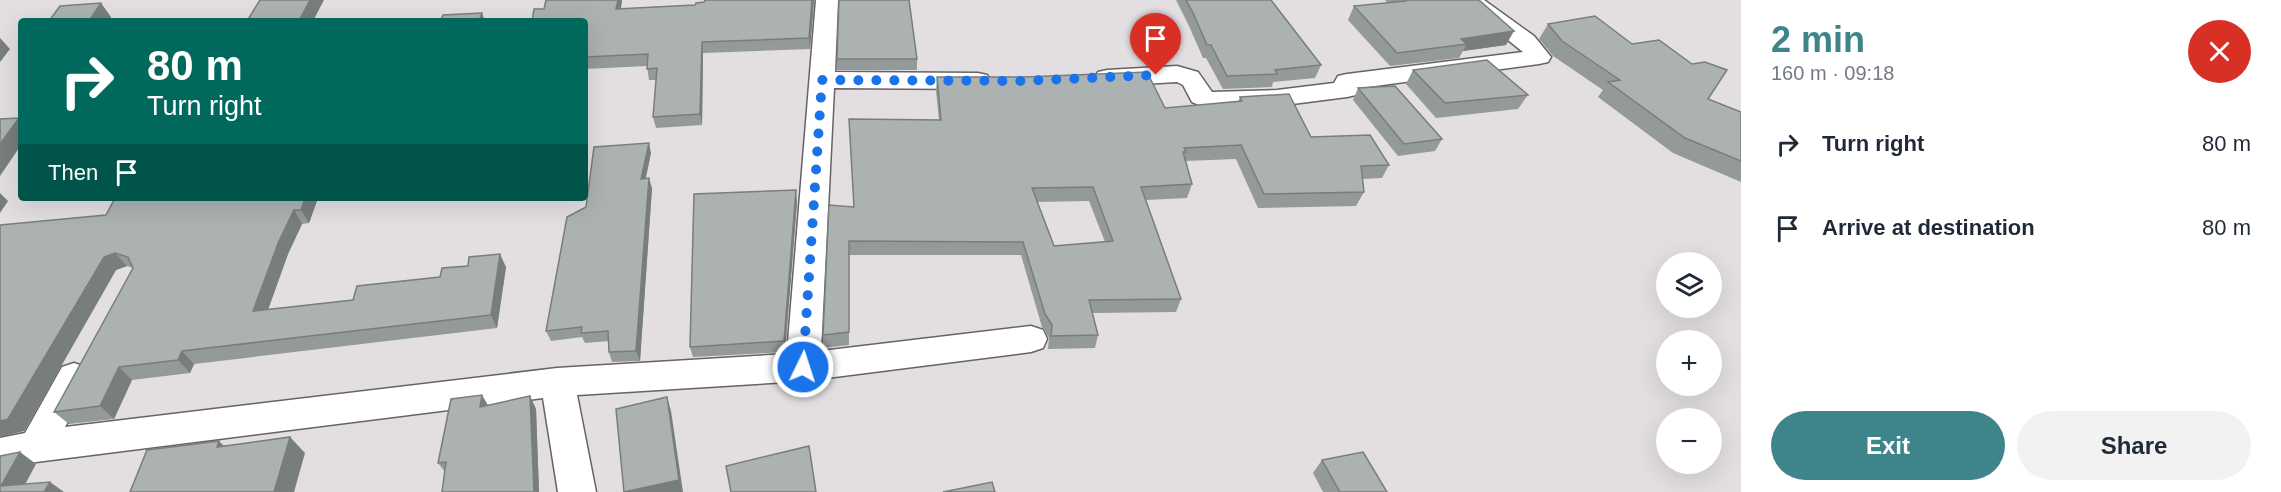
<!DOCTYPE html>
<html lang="en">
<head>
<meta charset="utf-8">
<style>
  body { margin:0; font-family:Arial,sans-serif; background:#f2f2f3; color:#1f2937; height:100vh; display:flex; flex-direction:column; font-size:22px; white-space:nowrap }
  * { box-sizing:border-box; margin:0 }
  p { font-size:20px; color:#747a83 }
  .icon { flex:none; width:33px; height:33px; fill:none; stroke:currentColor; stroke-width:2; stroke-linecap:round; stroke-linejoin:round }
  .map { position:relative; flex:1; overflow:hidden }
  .side { display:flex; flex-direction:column; background:#fff; width:540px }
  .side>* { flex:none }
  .guide { position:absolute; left:18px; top:18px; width:570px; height:183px; border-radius:6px; box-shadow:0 6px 24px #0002; background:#00695c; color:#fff; overflow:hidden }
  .tools { position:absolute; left:1656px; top:252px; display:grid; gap:12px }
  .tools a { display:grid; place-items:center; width:66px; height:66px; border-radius:50%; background:#fff; box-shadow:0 6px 24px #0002; font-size:30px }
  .pin { position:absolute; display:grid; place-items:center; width:51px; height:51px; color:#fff; margin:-62px -26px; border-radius:50% 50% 50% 0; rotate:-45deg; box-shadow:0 0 6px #0007 }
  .pin .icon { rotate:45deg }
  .me { position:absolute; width:66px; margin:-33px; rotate:4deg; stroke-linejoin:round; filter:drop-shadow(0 0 4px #0008) }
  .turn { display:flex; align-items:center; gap:21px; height:126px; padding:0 30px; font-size:27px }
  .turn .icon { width:78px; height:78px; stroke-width:2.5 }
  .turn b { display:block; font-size:42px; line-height:51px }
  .then { display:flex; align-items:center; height:57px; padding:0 30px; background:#0003; gap:12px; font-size:22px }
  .round { display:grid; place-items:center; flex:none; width:63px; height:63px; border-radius:32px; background:#f2f2f3 }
  .head { display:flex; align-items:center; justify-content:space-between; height:102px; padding:0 30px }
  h1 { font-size:36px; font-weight:700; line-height:45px; color:#3d858a }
  .button { display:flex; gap:12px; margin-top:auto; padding:12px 30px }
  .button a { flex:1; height:69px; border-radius:36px; background:#3d858a; color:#fff; font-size:24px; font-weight:700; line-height:69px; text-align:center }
  .button a+a { background:#f2f2f3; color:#1f2937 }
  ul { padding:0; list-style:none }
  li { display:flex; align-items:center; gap:18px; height:84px; padding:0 30px }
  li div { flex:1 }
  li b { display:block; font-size:22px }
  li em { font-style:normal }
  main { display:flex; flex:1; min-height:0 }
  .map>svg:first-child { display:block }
</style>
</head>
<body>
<main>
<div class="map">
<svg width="1741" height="492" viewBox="0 0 1741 492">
  <rect width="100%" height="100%" fill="#e2dee2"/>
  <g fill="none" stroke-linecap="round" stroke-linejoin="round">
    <defs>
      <g id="minor">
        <path d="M816 0H838L835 72 978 73 987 75 991 81 987 87 978 89 834 88 821 351 1031 326 1043 330 1047 339 1043 348 1031 352 803 381 577 395 596 492H558L543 398 36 462 0 470V438L25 433 62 367 74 363 86 367 91 377 65 427 557 368 787 354Z"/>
        <path d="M1458 0H1484L1534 36 1551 57 1548 62 1539 64 1360 88 1356 95 1347 97 1277 106 1206 108 1192 102 1183 85 1177 82 1107 86 1098 84 1094 78 1098 72 1107 70 1177 66 1198 72 1212 92 1277 90 1334 83 1338 76 1347 74 1523 52Z"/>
      </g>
    </defs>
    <use href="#minor" stroke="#666266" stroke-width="3"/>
    <use href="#minor" fill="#fff" fill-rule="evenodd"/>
  </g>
  <g fill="#949999" fill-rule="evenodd">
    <path d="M546 0H622L621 9 814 0 810 49 703 53 702 125 656 128 653 117 656 80H649L647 66 585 69V21Z"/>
    <path d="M1176 0H1271L1321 65 1315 78 1273 82 1272 87 1223 89 1206 58H1203L1189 26Z"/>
    <path d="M1385 0H1479L1506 45 1463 51 1459 58 1390 66 1348 20 1354 6 1388 3Z"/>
    <path d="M1548 24 1632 44 1708 99 1741 112V182L1673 153 1598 97 1603 90 1553 56 1539 39Z"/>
    <rect x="837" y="59" width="80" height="11"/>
    <path d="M1413 70 1528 95 1518 109 1436 118 1406 84Z"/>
    <path d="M937 77 1165 108 1238 102 1240 97 1311 137 1389 165 1382 178 1362 179 1364 192 1356 206 1258 208 1236 159 1185 161 1192 184 1187 198 1146 200 1181 299 1176 312 1092 313 1098 335 1095 348 1048 349 1049 338 1042 327 1021 255H849V345L823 348V335L854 207 849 119 939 120 936 91ZM1089 201 1105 242 1054 246 1037 202Z"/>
    <path d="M1358 88 1442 139 1435 151 1398 156 1353 100Z"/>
    <path d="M651 153 646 178 652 188 640 361 612 362 609 352V341L585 343 582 337 551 341 546 331 586 207Z"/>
    <path d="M318 198 309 223 302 224 288 254 268 309 353 300 440 277 506 267 497 328 194 364 190 373 132 380 114 419 69 424 54 412 133 268 127 266 116 270 24 431 0 225Z"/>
    <path d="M797 202 785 352 693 357 690 347Z"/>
    <path d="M530 396 536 409 539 492H442L445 472 438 463Z"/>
    <path d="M1322 460 1387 492H1323L1313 473Z"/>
  </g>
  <g fill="#787d7d">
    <path d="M310 0H324L313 21H299Z"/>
    <path d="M618 0H622L619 20 616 9Z"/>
    <path d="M812 0H814L810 49 809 38Z"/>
    <path d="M101 3 111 17 109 21H89Z"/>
    <path d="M482 13 485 21H479Z"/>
    <path d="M1514 31 1506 45 1463 51 1467 44 1461 39Z"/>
    <path d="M0 38 10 49 0 62Z"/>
    <path d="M702 42 703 53 702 125 700 114Z"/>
    <path d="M19 118 21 121V145L0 176V144Z"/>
    <path d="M649 143 651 153 643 189 641 179Z"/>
    <path d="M649 178 652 188 640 361 636 351Z"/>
    <path d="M796 190 797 202 785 352 784 341Z"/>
    <path d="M0 193 8 201 0 213Z"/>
    <path d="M305 198H318L309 223 301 210Z"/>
    <path d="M294 210 302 224 288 254 263 324 253 311 279 241Z"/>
    <path d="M115 253 127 266 116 270 24 431 0 437V421L104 257Z"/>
    <path d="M500 254 506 267 497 328 491 315Z"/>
    <path d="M182 351 194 364 190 373 178 360Z"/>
    <path d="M119 367 132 380 114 419 100 406Z"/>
    <path d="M482 395 489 407H480Z"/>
    <path d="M530 396 536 409 539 492H534Z"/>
    <path d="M667 397 671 411 683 492H627Z"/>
    <path d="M290 437 305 453 294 492H274Z"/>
    <path d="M219 441 235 457 217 447Z"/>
    <path d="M20 452 36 464 21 492 1 486Z"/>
    <path d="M50 482 64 492H44Z"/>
  </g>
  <g fill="#acb2b2" stroke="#787d7d" stroke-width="1.5" fill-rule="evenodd">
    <path d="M260 0H310L299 21H247Z"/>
    <path d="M546 0H618L616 9 695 5 696 3 704 2 705 0H812L809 38 702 42 700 114 653 117 657 68 647 69 648 54 585 57V21H532L534 9H544Z"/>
    <path d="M839 0H909L917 59H837Z"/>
    <path d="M1186 0H1271L1321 65 1275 70 1277 74 1227 76 1211 45H1207L1193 13Z"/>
    <path d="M1405 0H1479L1514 31 1461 39 1467 44 1397 53 1354 6 1406 1Z"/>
    <path d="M101 3 89 21H49L60 6Z"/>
    <path d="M482 13 479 21H431L441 20 443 15Z"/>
    <path d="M1595 16 1632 44 1659 40 1692 64 1705 62 1727 70 1708 99 1741 112V161L1685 138 1608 82 1620 80 1562 41 1548 24Z"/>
    <path d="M1487 60 1528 95 1445 103 1413 70Z"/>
    <path d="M1147 72 1165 108 1242 101 1240 97 1289 94 1311 137 1370 135 1389 165 1361 166 1364 192 1264 194 1241 145 1184 148 1186 152H1183L1192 184 1141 187 1181 299 1089 300 1098 335 1051 336 1052 325 1045 314 1023 242 849 241V332L823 335 829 205 854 207 849 119 941 120 937 77H1025ZM1093 187 1113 241 1054 246 1032 188Z"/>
    <path d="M1395 86 1442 139 1404 144 1358 88Z"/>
    <path d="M19 118 0 144V119Z"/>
    <path d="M649 143 641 179 649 178 636 351 609 352 608 331 581 333 582 327 546 331 567 217 586 207 594 147Z"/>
    <path d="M796 190 784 341 690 347 694 194Z"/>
    <path d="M115 198H305L301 210H294L279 241 253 311 353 300 357 286 440 277 442 268 468 266 469 257 500 254 491 315 182 351 178 360 119 367 100 406 54 412 133 268 128 257 115 253 104 257 8 419 0 421V225L106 215Z"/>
    <path d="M482 395 480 407 530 396 534 492H442L446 462 438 463 451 399Z"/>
    <path d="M667 397 679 480 624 492 616 409Z"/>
    <path d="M290 437 274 492H130L147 450 219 441 217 447Z"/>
    <path d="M809 446 816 492H731L726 466Z"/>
    <path d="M20 452 1 486 50 482 44 492H0V456Z"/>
    <path d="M1363 452 1387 492H1340L1322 460Z"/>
    <path d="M992 482 995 492H943Z"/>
  </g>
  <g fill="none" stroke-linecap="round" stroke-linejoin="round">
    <path stroke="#1a73e8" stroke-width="10" stroke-dasharray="0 18" d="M803 367 822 80 1023 81 1156 75"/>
  </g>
</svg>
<div class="tools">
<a><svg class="icon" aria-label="layers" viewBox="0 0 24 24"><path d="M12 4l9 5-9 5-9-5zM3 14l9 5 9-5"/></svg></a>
<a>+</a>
<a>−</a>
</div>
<div class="pin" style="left:1156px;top:75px;background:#d93025"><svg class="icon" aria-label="arrive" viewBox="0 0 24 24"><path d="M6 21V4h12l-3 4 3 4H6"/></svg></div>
<svg class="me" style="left:803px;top:367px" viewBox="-20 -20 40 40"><circle r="17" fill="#1a73e8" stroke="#fff" stroke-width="3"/><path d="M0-11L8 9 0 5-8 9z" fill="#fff"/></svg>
<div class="guide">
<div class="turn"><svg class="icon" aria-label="right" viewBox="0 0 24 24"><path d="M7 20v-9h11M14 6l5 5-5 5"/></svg><div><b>80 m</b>Turn right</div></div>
<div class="then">Then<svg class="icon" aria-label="arrive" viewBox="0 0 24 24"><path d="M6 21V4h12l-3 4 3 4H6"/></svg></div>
</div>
</div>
<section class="side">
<div class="head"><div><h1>2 min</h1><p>160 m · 09:18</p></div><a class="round" style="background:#d93025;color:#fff"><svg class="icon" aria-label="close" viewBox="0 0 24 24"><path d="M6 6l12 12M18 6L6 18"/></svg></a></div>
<ul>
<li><svg class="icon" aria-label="right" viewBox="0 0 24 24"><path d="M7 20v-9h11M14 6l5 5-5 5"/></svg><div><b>Turn right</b></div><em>80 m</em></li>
<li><svg class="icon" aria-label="arrive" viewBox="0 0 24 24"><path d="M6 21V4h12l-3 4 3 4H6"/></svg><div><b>Arrive at destination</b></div><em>80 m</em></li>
</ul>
<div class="button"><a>Exit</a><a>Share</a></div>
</section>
</main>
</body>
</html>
